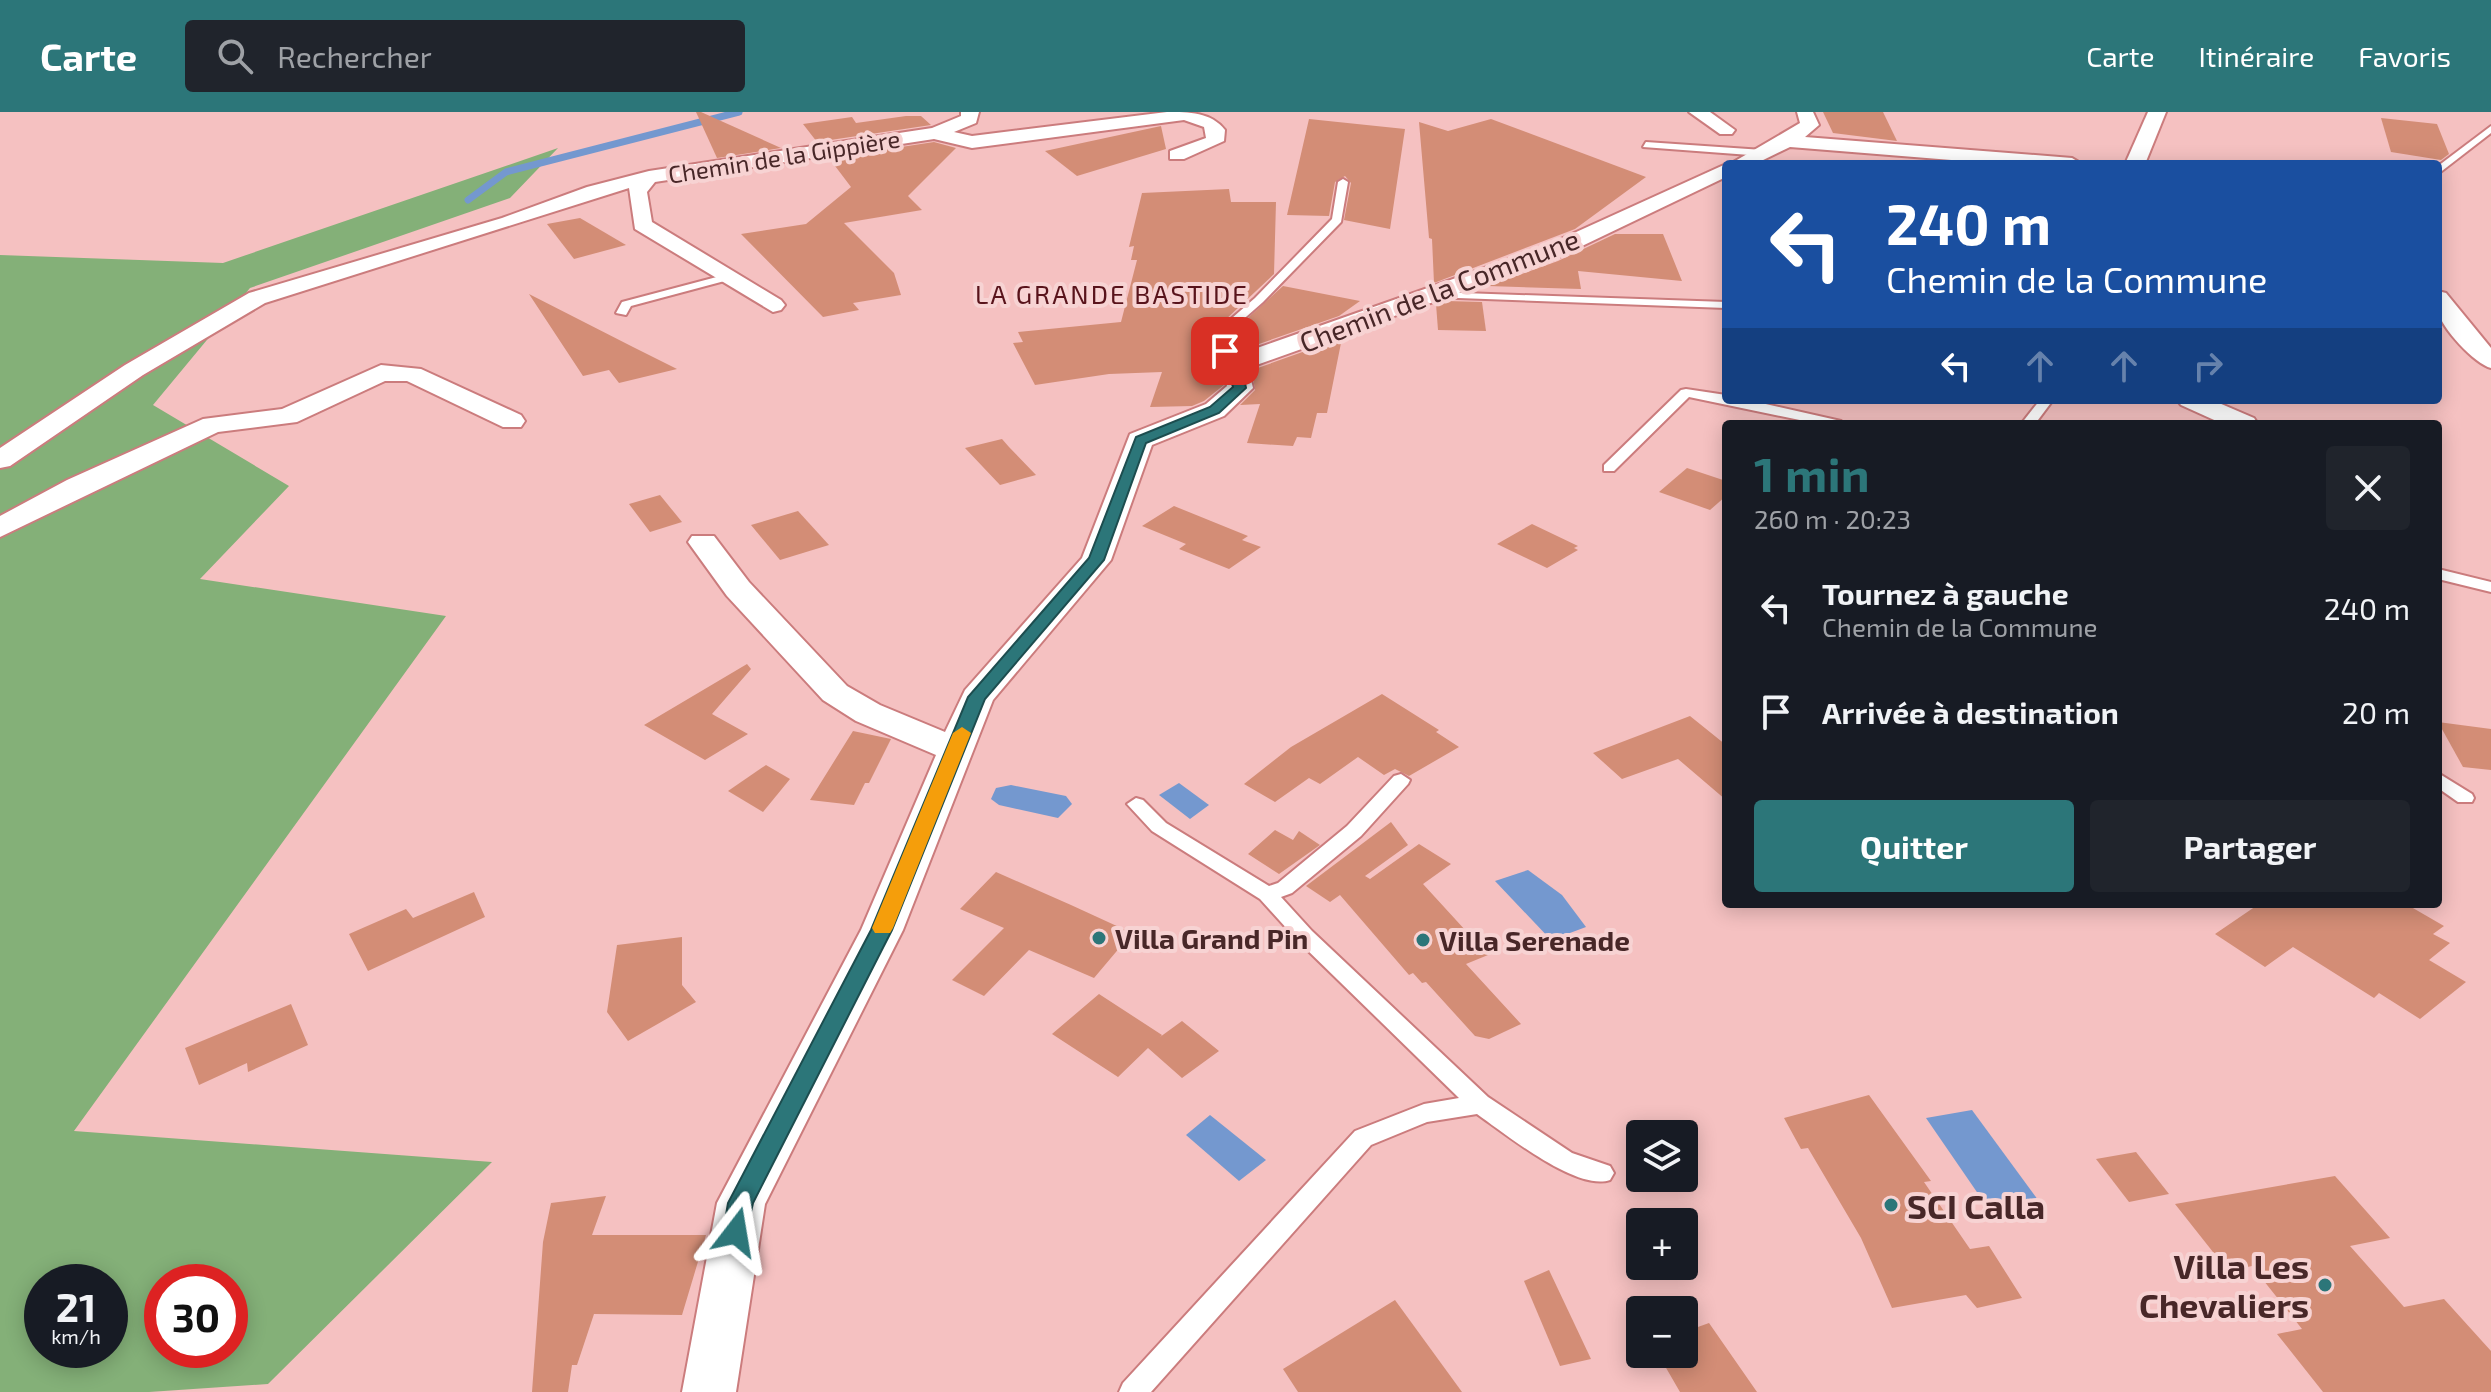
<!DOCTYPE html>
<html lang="fr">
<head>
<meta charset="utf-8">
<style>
  body { margin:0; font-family:"Exo 2",sans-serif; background:#20242c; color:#f1f3f6; height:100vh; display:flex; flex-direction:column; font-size:30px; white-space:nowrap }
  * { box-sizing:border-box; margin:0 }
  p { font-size:26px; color:#9ea1a6 }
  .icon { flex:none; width:44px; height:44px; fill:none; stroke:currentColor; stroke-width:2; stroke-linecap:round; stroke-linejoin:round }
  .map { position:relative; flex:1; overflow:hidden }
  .details { position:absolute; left:1722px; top:308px; width:720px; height:488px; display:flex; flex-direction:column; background:#171b24; border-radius:8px; box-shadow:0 4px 20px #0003 }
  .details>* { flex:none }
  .guide { position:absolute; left:1722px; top:48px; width:720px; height:244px; border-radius:8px; box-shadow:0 4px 20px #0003; background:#1a4fa0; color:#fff; overflow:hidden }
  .fabs { position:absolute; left:1626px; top:1008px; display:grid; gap:16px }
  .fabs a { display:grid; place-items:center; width:72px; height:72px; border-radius:8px; background:#171b24; box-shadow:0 4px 20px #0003; font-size:40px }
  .speed { position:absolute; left:24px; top:1152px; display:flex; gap:16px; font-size:40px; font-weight:700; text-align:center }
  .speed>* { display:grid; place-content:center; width:104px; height:104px; border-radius:50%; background:#171b24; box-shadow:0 4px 20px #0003; line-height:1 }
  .speed small { font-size:20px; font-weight:400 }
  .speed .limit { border:12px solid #d22; background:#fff; color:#111 }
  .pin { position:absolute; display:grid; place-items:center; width:68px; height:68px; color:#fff; margin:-34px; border-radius:16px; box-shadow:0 4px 12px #0006 }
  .me { position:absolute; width:88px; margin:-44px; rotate:14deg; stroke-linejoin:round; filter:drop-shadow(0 0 6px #0008) }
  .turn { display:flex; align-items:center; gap:28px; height:168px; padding:0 32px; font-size:36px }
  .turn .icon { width:104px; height:104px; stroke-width:2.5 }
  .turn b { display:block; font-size:56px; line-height:68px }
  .lanes { display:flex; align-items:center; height:76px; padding:0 32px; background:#0003; justify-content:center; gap:40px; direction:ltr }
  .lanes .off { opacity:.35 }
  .round { display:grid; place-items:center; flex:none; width:84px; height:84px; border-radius:8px; background:#20242c }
  .overview { display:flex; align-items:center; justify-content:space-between; height:136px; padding:0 32px }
  h1 { font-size:48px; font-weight:700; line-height:60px; color:#2c7679 }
  .primary-button { display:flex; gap:16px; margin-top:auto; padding:16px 32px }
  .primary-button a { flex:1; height:92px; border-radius:8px; background:#2c7679; color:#fff; font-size:32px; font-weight:700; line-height:92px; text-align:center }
  .primary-button a+a { background:#20242c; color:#f1f3f6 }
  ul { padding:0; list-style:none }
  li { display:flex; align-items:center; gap:24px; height:104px; padding:0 32px }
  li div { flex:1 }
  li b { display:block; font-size:30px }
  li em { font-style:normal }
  header { display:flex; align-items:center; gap:48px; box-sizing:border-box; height:112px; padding:0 40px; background:#2c7679; color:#fff }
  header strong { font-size:38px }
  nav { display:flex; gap:44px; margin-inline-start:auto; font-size:28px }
  .search { width:560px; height:72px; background:#20242c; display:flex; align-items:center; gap:20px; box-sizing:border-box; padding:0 28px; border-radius:8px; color:#9ea1a6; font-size:30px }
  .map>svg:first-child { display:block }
</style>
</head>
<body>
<header>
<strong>Carte</strong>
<div class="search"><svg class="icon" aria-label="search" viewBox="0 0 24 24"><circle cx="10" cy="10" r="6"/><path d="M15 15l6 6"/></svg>Rechercher</div>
<nav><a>Carte</a><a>Itinéraire</a><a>Favoris</a></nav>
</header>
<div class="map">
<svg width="2491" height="1280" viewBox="0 0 2491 1280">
  <rect width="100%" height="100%" fill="#f5c1c1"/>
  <path fill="#84b078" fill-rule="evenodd" d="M558 36 510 86 250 176 153 293 289 374 200 467 446 504 74 1019 492 1050 268 1272 149 1280H0V143L223 151ZM42 1170H110V1238H42ZM162 1170H230V1238H162Z"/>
  <g fill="#7498cf">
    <path d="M1179 671 1209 693 1190 707 1159 683Z"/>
    <path d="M1011 673 1066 684 1072 692 1058 706 999 693 991 687 996 676Z"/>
    <path d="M1528 758 1562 783 1586 815 1551 828 1495 769Z"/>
    <path d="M1972 998 2041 1092 1992 1102 1926 1006Z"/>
    <path d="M1210 1003 1266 1048 1239 1069 1186 1023Z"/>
  </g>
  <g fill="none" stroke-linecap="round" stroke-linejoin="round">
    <path stroke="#7498cf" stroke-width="7" d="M468 88 506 60 739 0"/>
  </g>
  <g fill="#d38d76">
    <path d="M696 0H701L781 36 717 46Z"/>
    <path d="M1823 0H1883L1897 29 1833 21Z"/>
    <path d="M906 4H921L931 13 817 30 803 12 852 5 856 11Z"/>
    <path d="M2381 6 2437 12 2449 42 2441 48 2391 40Z"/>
    <path d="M1309 7 1405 17 1390 117 1344 108 1351 71 1345 64 1335 70 1329 104 1287 103Z"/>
    <path d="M1491 7 1646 65 1575 117 1434 171 1432 127 1429 126 1419 10 1448 19Z"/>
    <path d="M1161 14 1166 37 1077 64 1045 39Z"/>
    <path d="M934 30 956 36 908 84 922 98 844 111 894 161 901 183 853 191 859 198 823 205 741 122 806 112 851 75 829 46Z"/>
    <path d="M1229 77 1231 90H1276L1274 162 1206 226 1222 248 1224 273 1204 289 1192 294 1150 295 1162 260 1109 262 1035 273 1013 231 1023 230 1018 220 1121 210 1137 148H1131L1134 134 1129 135 1142 81Z"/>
    <path d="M580 106 626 133 574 147 547 112Z"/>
    <path d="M1615 122H1663L1682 169 1578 159 1581 177 1488 174 1558 149Z"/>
    <path d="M1283 174 1360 189 1339 204 1236 240 1226 226Z"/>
    <path d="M529 182 633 235 677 257 619 271 609 258 583 264Z"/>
    <path d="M1446 189 1482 190 1486 219 1438 218 1436 192Z"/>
    <path d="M1342 226 1327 301H1317L1311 326 1297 325 1293 334 1247 331 1260 292 1240 293 1255 278 1252 258Z"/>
    <path d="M1002 327 1009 335 1036 363 1000 373 965 336Z"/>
    <path d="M1687 356 1726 369V384L1710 398 1659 380Z"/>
    <path d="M660 383 682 410 650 420 629 392Z"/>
    <path d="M1174 394 1248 424 1242 428 1261 435 1229 457 1179 437 1186 432 1142 414Z"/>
    <path d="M798 399 829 433 780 448 751 413Z"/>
    <path d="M1532 412 1578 434 1574 436 1578 438 1547 456 1497 432Z"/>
    <path d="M747 552 751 557 712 602 748 622 705 648 644 613Z"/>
    <path d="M1382 582 1439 618 1436 620 1459 635 1409 664 1395 657 1384 663 1358 645 1320 672 1309 666 1275 690 1244 672 1291 635Z"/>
    <path d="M1690 604 1726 633V688L1678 647 1622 667 1593 641Z"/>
    <path d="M2438 610 2491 617V658L2463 655Z"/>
    <path d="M853 619 891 627 869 671H865L854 693 810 688Z"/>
    <path d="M766 653 790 667 763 700 728 679Z"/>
    <path d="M1391 710 1408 733 1365 764 1370 767 1419 732 1451 752 1423 772 1488 843 1466 852 1521 912 1489 927 1475 924 1426 870 1422 871 1413 861 1409 863 1340 783 1330 790 1306 774Z"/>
    <path d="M1275 718 1293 728 1299 719 1320 733 1279 762 1248 742Z"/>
    <path d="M996 760 1071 793 1132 821 1094 866 1029 838 984 884 952 868 1004 816 960 797Z"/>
    <path d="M474 780 485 805 368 859 349 822 406 797 413 806Z"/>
    <path d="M2259 792H2406L2444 814 2433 822 2450 831 2429 848 2466 870 2420 907 2379 881 2374 886 2293 835 2265 855 2215 822Z"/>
    <path d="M682 825V873L696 890 628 929 607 900 617 833Z"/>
    <path d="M1099 882 1162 923 1160 925 1182 909 1219 939 1182 966 1148 936 1118 965 1052 922Z"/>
    <path d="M291 892 308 933 248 960 247 951 199 973 185 936Z"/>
    <path d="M1869 983 1931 1069 1924 1070 1970 1137 1989 1134 2022 1186 1977 1196 1966 1183 1892 1196 1861 1126 1808 1036 1801 1037 1784 1006Z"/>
    <path d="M2136 1040 2169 1082 2129 1090 2096 1047Z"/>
    <path d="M2335 1064 2390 1126 2350 1134 2404 1195 2444 1187 2491 1239V1280H2323L2277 1222 2302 1217 2252 1154 2228 1159 2175 1092Z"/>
    <path d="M606 1084 592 1123H706L682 1203 594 1202 577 1253H572L568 1280H532L543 1130 551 1091Z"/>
    <path d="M1549 1158 1591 1247 1560 1254 1524 1169Z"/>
    <path d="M1395 1188 1462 1280H1298L1283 1257Z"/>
    <path d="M1709 1211 1757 1280H1680L1658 1242H1684V1220Z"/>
  </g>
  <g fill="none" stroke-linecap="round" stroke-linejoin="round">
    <defs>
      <g id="lane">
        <path d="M2491 14V21L2438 62V54Z"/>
        <path d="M1646 30 1763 38 1768 41 1763 44 1643 35Z"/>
        <path d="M1343 67 1348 70 1341 110 1263 190 1222 226 1241 252 1231 255 1209 226 1255 186 1332 107 1338 70Z"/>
        <path d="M728 162 734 165 732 167 631 194 626 203 616 201 622 190Z"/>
        <path d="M1435 180 1726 190V196L1431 185V181Z"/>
        <path d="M1686 277 1726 283V288H1748L1841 309 1843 312H1819L1689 285 1614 359H1604V353L1681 278Z"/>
        <path d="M2040 288H2053L2035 312H2021Z"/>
        <path d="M2438 457 2491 470V480L2438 467Z"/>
        <path d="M2438 661 2472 682 2474 686 2472 690H2458L2438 676Z"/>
        <path d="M1401 662 1410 668 1408 672 1361 724 1292 781 1281 785 1312 819 1488 985 1572 1041 1610 1054 1614 1061 1610 1068C1577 1080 1504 1021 1477 1002L1427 1010 1371 1033 1151 1280H1119L1123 1271 1355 1019 1424 992 1459 986 1298 829 1260 787 1152 719 1127 692 1136 686 1143 688 1166 711 1269 774 1278 771 1347 714 1394 664Z"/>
      </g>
      <g id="street">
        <path d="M961 0H979L976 11 954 20 972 24 1167 0C1189 0 1211 0 1225 18L1224 29 1184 47H1170V39L1206 26 1204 15 1184 8 972 36 934 27 655 70 647 80 652 110 781 188 785 193 781 198 773 200 635 117 629 76 265 191 143 263 10 354 0 356V336L125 253 249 181 502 106 587 75 649 59 932 16 961 4Z"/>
        <path d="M1689 0H1710L1735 18 1732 22H1720Z"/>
        <path d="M1797 0H1813L1819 13 1805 25 2072 46 2082 52H2001L1790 35 1755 52H1730L1800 11Z"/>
        <path d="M2148 0H2166L2145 52H2125Z"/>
        <path d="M1726 52V65L1557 146 1248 256 1253 276 1224 304 1152 333 1111 448 993 588 903 818 765 1092 736 1280H682L717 1091 861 818 936 643 856 609 823 588 727 484 688 430 692 424H714L749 470 847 574 880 593 945 620 965 578 1082 446 1130 322 1206 292 1227 274 1223 252 1226 247 1541 136Z"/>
        <path d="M2438 179 2446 181 2491 236V256C2475 252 2441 216 2438 199 2437 193 2438 185 2438 179Z"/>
        <path d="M381 253 421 257 521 303 525 309 521 315H503L407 269H385L297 310 218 320 0 425V404L67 368 203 307 282 297Z"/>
        <path d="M2177 288H2212L2254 306 2258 312H2223L2181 293Z"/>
      </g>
    </defs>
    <use href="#lane" stroke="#cb7c7d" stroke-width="4"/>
    <use href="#street" stroke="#cb7c7d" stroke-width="4"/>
    <use href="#lane" fill="#fff" fill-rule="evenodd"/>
    <use href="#street" fill="#fff" fill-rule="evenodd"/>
  </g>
  <path fill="#2c7679" stroke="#1d4d4f" stroke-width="2" d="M1220 236H1229L1241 252 1246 276 1219 301 1146 331 1104 448 985 587 892 818 753 1091 745 1128 736 1131 727 1128 723 1120 728 1091 871 818 968 585 1089 446 1136 325 1210 295 1233 275Z"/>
  <path fill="#f59e0b" d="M962 615 971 621 893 816 890 821H875L872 816 953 621Z"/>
  <g fill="#2c7679" stroke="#f7d3d3" stroke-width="3">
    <circle cx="1099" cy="826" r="8"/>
    <circle cx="1423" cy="828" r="8"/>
    <circle cx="1891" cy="1093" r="8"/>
    <circle cx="2325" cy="1173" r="8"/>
  </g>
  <g text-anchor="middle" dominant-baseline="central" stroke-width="8" stroke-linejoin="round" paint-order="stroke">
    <g font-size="24" fill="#482728" stroke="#f7d3d3">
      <text transform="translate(784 44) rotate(-9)">Chemin de la Gippière</text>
    </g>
    <g font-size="26" letter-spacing="2" fill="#58131b" stroke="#f7d3d3">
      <text x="1112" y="181">LA GRANDE BASTIDE</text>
    </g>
    <g font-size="28" fill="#482728" stroke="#f7d3d3">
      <text transform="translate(1439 178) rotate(-21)">Chemin de la Commune</text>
    </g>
    <g font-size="28" font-weight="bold" fill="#482728" stroke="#f7d3d3" text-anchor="start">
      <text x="1115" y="826">Villa Grand Pin</text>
      <text x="1439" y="828">Villa Serenade</text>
    </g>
    <g font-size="34" font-weight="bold" fill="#482728" stroke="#f7d3d3" text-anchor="start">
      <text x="1907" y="1093">SCI Calla</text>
      <text x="2309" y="1153" text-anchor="end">Villa Les<tspan x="2309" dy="39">Chevaliers</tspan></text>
    </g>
  </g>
</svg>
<div class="fabs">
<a><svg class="icon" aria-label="layers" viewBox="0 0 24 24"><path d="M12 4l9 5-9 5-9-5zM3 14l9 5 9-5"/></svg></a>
<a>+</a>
<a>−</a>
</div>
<div class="speed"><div>21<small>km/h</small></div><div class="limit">30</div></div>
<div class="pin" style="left:1225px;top:239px;background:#d93025"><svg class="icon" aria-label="arrive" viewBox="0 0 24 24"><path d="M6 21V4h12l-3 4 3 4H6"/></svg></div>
<svg class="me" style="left:736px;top:1120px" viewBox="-20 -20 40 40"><path d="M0-17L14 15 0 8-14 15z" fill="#2c7679" stroke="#fff" stroke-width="4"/></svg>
<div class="guide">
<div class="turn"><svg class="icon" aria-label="left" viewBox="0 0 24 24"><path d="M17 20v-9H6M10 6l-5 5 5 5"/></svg><div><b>240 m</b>Chemin de la Commune</div></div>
<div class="lanes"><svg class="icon" aria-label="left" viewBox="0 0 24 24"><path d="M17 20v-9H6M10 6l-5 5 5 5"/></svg><svg class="icon off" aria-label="ahead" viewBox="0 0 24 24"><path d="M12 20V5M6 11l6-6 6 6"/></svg><svg class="icon off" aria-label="ahead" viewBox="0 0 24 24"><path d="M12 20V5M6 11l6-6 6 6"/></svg><svg class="icon off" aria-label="right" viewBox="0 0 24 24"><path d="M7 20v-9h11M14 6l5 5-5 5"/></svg></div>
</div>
<section class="details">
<div class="overview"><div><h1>1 min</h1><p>260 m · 20:23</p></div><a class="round"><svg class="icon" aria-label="close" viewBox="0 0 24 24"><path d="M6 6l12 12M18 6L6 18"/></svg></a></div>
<ul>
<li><svg class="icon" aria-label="left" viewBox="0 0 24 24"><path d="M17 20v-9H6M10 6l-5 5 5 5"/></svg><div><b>Tournez à gauche</b><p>Chemin de la Commune</p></div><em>240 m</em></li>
<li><svg class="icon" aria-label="arrive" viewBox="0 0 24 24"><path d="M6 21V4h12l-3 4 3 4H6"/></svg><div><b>Arrivée à destination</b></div><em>20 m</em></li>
</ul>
<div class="primary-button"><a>Quitter</a><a>Partager</a></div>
</section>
</div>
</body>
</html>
